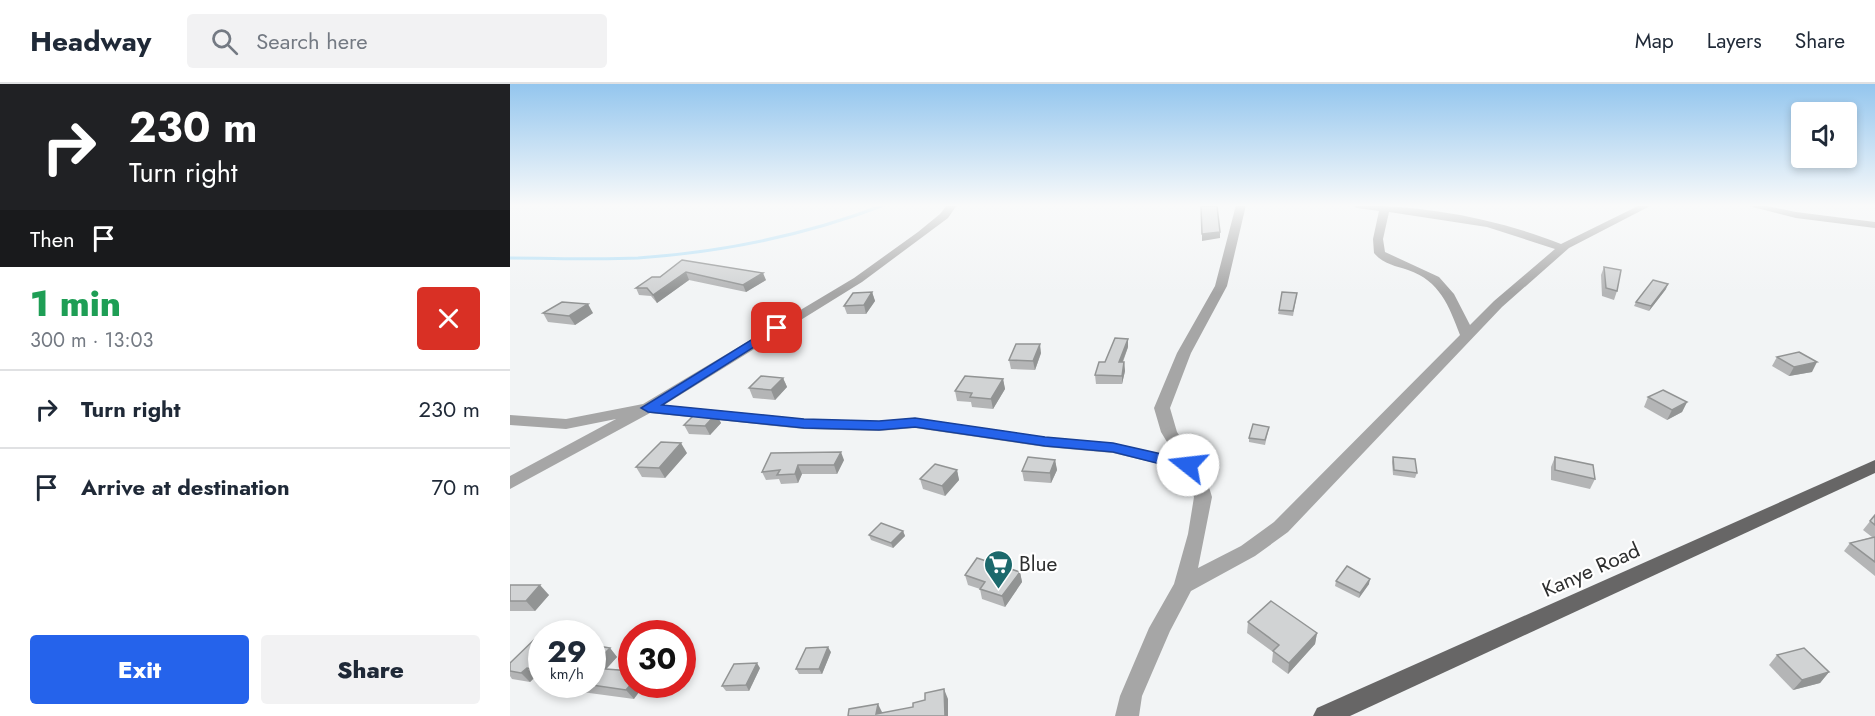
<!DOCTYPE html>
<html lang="en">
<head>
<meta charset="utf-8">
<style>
  body { margin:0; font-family:Jost,sans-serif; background:#f2f2f3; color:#1f2937; height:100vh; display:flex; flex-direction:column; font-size:22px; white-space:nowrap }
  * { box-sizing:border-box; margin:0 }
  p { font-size:20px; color:#747a83 }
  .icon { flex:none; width:33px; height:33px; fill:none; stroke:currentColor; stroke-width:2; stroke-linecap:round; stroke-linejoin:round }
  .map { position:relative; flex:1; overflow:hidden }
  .drawer { display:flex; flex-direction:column; background:#fff; width:510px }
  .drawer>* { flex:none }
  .hud { background:#202124; color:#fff; overflow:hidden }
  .tools { position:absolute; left:1281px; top:18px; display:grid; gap:12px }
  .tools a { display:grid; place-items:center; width:66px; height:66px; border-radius:6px; background:#fff; box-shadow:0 3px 9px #0003; font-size:30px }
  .speed { position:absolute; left:18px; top:536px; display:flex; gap:12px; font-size:30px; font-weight:700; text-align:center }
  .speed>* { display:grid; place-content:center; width:78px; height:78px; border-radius:50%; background:#fff; box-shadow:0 3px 9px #0003; line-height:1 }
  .speed small { font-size:15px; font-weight:400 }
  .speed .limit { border:9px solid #d22; background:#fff; color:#111 }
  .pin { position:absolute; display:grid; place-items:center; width:51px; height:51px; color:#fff; margin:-26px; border-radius:12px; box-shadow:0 3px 9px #0006 }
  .me { position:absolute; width:66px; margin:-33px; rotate:286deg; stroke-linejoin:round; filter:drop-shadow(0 0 4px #0008) }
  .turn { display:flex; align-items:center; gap:21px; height:126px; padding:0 30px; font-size:27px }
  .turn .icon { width:78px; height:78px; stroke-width:2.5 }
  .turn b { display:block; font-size:42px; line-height:51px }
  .then { display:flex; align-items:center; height:57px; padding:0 30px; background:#0003; gap:12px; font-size:22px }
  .round { display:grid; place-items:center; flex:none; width:63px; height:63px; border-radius:6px; background:#f2f2f3 }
  .headline { display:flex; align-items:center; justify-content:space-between; height:102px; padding:0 30px }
  h1 { font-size:36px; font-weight:800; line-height:45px; color:#1e9e55 }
  .button { display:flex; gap:12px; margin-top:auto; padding:12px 30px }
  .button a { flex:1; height:69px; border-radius:6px; background:#2563eb; color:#fff; font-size:24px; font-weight:800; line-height:69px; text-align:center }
  .button a+a { background:#f2f2f3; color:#1f2937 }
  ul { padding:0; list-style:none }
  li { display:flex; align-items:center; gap:18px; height:78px; padding:0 30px; border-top:2px solid #e0e1e3 }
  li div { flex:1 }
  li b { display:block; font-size:22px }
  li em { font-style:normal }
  header { display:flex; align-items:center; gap:36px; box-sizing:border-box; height:84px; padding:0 30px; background:#fff; border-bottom:2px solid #e0e1e3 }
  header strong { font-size:28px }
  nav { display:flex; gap:33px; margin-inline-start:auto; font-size:21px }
  .search { width:420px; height:54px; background:#f2f2f3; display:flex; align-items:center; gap:15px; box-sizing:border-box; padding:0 21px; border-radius:6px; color:#747a83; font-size:22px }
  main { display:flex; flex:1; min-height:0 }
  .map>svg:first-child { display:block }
</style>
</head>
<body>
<header>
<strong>Headway</strong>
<div class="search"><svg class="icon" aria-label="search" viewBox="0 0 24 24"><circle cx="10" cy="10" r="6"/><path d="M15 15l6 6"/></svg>Search here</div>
<nav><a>Map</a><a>Layers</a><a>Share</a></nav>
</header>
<main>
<section class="drawer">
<div class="hud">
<div class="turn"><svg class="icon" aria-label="right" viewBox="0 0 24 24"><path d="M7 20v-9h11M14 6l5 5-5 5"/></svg><div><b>230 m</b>Turn right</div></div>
<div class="then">Then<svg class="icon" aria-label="arrive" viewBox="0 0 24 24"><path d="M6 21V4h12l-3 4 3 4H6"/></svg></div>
</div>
<div class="headline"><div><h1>1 min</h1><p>300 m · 13:03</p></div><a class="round" style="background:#d93025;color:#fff"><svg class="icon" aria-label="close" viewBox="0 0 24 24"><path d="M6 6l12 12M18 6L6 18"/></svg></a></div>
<ul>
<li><svg class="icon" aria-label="right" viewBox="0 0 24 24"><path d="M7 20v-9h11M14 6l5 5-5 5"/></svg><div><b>Turn right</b></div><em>230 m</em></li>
<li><svg class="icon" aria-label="arrive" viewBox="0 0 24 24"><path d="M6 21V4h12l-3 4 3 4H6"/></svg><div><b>Arrive at destination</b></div><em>70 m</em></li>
</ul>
<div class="button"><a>Exit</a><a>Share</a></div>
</section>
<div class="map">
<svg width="1365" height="632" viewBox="0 0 1365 632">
  <rect width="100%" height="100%" fill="#f2f4f5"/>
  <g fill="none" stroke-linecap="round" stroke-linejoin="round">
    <path stroke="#b6e0f6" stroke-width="3" d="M0 174C43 174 86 176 128 174 212 168 296 151 374 121"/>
    <g fill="#a6a6a6" fill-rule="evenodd">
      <path d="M437 121H447L438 134 352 198 154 321 294 335 369 337 405 334 535 353 603 359 666 373 651 348 644 324 667 269 705 202 726 121H736L717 202 681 269 660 324 667 348 696 393 702 413 688 484 731 462 764 438 950 251C939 222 930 197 898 186 886 182 873 180 864 169L863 155 869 127 847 124 842 121C912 121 986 134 1051 160L1130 121H1142L1059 164 992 223 778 448 745 472 681 507 660 547 632 612 629 632H605L610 612 639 544 664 500 678 450 684 413 674 386 603 369 535 363 405 344 369 347 294 345 140 329 0 405V392L106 335 56 345 0 341V331L56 335 133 320 344 194 408 148 430 130ZM879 128 977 143 1045 165 984 217 960 241 944 210 929 193 875 168 873 155Z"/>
      <path d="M1235 121H1252L1286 128 1365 138V144L1286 134Z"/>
    </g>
    <path fill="#676666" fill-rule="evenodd" d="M1365 376V389L840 632H803L807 624Z"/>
  </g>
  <g fill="#b4b5b6">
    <path d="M172 176 256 196 236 208 179 196 147 219 141 212 129 211 126 204 150 193Z"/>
    <path d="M1094 183 1107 207 1104 216 1092 212 1091 191Z"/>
    <path d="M1156 205 1139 227 1124 222 1126 218Z"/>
    <path d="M362 208 365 217 356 230H337L334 222Z"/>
    <path d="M787 209 783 232 768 230 769 226Z"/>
    <path d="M33 229H83L65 241 38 238Z"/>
    <path d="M618 263 613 278H614L615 287 612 300H586L585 291 595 278Z"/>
    <path d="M531 269 525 286 501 285 499 276Z"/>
    <path d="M1267 273 1302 288 1279 292 1262 282Z"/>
    <path d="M273 294 277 303 265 316 243 314 239 304Z"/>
    <path d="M493 295 495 305 483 325 462 323 461 318 447 317 445 307Z"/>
    <path d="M1138 313 1177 318 1172 328 1157 336 1134 323Z"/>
    <path d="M206 330 211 339 200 351 179 350 174 341Z"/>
    <path d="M759 343 755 361 739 358V354Z"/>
    <path d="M177 369 155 394 132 393 126 383Z"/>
    <path d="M261 369 334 376 327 390H292L288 399 271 400 269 395 256 396 252 388Z"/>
    <path d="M883 373 907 389 905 394 883 391 882 378Z"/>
    <path d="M1045 373 1085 395 1080 405 1041 396V383Z"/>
    <path d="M545 376 547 386 541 399 514 397 512 387Z"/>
    <path d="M447 386 449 396 435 412 413 405 410 395Z"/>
    <path d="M1365 431V492L1334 467 1340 459 1362 453 1353 446Z"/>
    <path d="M393 447 395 452 383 464 361 456 359 451Z"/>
    <path d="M510 488 512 498 495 523 472 515 470 505 458 501 455 491Z"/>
    <path d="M826 497 859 500 849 514 825 502Z"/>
    <path d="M0 501 39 511 25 527H0Z"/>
    <path d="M738 538 807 549 805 560 778 590 762 578 763 568 737 549Z"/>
    <path d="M32 549V594L25 593 20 598 2 595 0 592V579Z"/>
    <path d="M100 564 107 573 96 585 122 587 124 615 57 606 52 600H82Z"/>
    <path d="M321 568 312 590H289L286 585Z"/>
    <path d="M1267 571 1319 588 1310 599 1283 606 1259 581Z"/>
    <path d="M250 584 239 607H216L212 602Z"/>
  </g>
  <g fill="#929494">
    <path d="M710 148V154L692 157V150Z"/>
    <path d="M176 188 179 196 147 219 143 211Z"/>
    <path d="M253 189 256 196 236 208 233 201Z"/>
    <path d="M1158 200 1156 205 1139 227 1141 222Z"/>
    <path d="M362 208 365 217 356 230 354 221Z"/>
    <path d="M78 220 83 229 65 241 59 232Z"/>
    <path d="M618 255V263L609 287V278Z"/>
    <path d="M530 260 531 269 525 286 523 277Z"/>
    <path d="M614 278 615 287 612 300V292Z"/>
    <path d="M1307 278 1302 288 1279 292 1284 283Z"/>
    <path d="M273 294 277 303 265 316 261 306Z"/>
    <path d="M493 295 495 305 483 325 481 315Z"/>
    <path d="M1177 318 1172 328 1157 336 1162 326Z"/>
    <path d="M206 330 211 339 200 351 195 342Z"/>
    <path d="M171 359 177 369 155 394 149 384Z"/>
    <path d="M331 368 334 376 327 390 324 381Z"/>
    <path d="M545 376 547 386 541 399 540 389Z"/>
    <path d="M288 381 292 390 288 399 285 390Z"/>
    <path d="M447 386 449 396 435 412 432 402Z"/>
    <path d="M393 447 395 452 383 464 381 459Z"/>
    <path d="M510 488 512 498 495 523 492 512Z"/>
    <path d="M860 495 859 500 849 514 850 509Z"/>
    <path d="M30 501 39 511 25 527 16 517Z"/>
    <path d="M807 549 805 560 778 590 779 579Z"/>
    <path d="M318 563 321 568 312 590 309 585Z"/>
    <path d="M100 564 107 573 89 593 82 586V582Z"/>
    <path d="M247 579 250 584 239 607 236 601Z"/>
    <path d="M17 584 25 593 20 598 11 589Z"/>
    <path d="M1319 588 1310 599 1283 606 1292 596Z"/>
    <path d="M122 599V600H135L124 615 116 606Z"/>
    <path d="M434 605 438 615V632H435Z"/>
    <path d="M368 620 373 630H366Z"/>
  </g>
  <g fill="#d1d3d4" stroke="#929494" stroke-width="1.5">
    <path d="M691 122H707L710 148 692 150Z"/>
    <path d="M172 176 253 189 233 201 176 188 143 211 137 204H126L142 193H150Z"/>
    <path d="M1094 183 1111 186 1107 207 1096 204Z"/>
    <path d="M1143 196 1158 200 1141 222 1126 218Z"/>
    <path d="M362 208 354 221 334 222 343 209Z"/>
    <path d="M772 208 787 209 783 227 769 226Z"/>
    <path d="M52 218 78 220 59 232 33 229Z"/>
    <path d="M605 254 618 255 609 278H614L612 292 585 291 589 278H595Z"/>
    <path d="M506 260H530L523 277 499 276Z"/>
    <path d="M1289 268 1307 278 1284 283 1267 273Z"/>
    <path d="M251 292 273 294 261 306 239 304Z"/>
    <path d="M455 292 493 295 481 315 460 313 462 309 445 307Z"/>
    <path d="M1153 306 1177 318 1162 326 1138 313Z"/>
    <path d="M186 329 206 330 195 342 174 341Z"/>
    <path d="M743 340 759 343 755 356 739 354Z"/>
    <path d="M151 358 171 359 149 384 126 383Z"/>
    <path d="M331 368 324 381H288L285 390 267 391 270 386 252 388 261 369Z"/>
    <path d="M518 373 545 376 540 389 512 387Z"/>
    <path d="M883 373 905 375 907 389 884 386Z"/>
    <path d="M1045 373 1083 381 1085 395 1045 386Z"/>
    <path d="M425 380 447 386 432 402 410 395Z"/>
    <path d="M1365 431V441L1360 437Z"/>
    <path d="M371 439 393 447 381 459 359 451Z"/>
    <path d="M1365 453V478L1340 459Z"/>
    <path d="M467 474 510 488 492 512 470 505 475 498 455 491Z"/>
    <path d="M837 482 860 495 850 509 826 497Z"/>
    <path d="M0 501H30L16 517H0Z"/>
    <path d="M761 517 807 549 779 579 763 567 769 561 738 538Z"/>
    <path d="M32 548 37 549H32V587L17 584 11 589 0 587V579Z"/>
    <path d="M82 561 100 564 82 582Z"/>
    <path d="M318 563 309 585H286L296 564Z"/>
    <path d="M1294 564 1319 588 1292 596 1267 571Z"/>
    <path d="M247 579 236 601 212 602 224 580Z"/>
    <path d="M82 584 122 587V599L116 606 75 600H82Z"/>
    <path d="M434 605 435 632H338L339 625 368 620 366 630 403 623V619L415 616V609Z"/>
  </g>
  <linearGradient id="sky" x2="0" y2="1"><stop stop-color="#94c6ee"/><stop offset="0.58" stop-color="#f9fafa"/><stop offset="1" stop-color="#f9fafa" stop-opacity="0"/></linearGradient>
  <rect width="1365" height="209" fill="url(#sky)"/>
  <path fill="#2563eb" stroke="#184099" stroke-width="1.5" d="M267 240 271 241V246L152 321 294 335 369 337 405 334 535 353 603 359 678 376 686 381 678 387 603 368 535 362 405 343 369 346 294 344 138 328 131 324Z"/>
  <defs>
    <symbol id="supermarket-pin" viewBox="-11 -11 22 30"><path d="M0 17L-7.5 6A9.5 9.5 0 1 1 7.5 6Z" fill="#1c696c" stroke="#fff"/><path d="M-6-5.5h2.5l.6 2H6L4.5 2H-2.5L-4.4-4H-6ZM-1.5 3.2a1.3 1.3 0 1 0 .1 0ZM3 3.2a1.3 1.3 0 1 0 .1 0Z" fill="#fff"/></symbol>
  </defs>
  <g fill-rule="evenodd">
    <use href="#supermarket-pin" x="472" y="464" width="33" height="45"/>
  </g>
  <g text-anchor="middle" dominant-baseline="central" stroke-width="4.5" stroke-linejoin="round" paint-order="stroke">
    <g font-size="21" fill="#2e2f2f" stroke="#fff" text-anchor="start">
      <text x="509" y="480">Blue</text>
    </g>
    <g font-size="21" fill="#2e2f2f" stroke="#fff">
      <text transform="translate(1081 486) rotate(-24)">Kanye Road</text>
    </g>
  </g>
</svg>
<div class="tools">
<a><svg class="icon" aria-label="sound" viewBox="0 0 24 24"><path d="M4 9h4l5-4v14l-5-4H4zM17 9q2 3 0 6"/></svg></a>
</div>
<div class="speed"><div>29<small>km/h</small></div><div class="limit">30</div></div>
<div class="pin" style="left:267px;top:244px;background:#d93025"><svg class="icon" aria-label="arrive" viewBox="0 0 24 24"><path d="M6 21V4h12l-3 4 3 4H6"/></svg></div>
<svg class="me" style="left:678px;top:381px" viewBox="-20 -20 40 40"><circle r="19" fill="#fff"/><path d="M0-13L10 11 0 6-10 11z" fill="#2563eb"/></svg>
</div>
</main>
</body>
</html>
